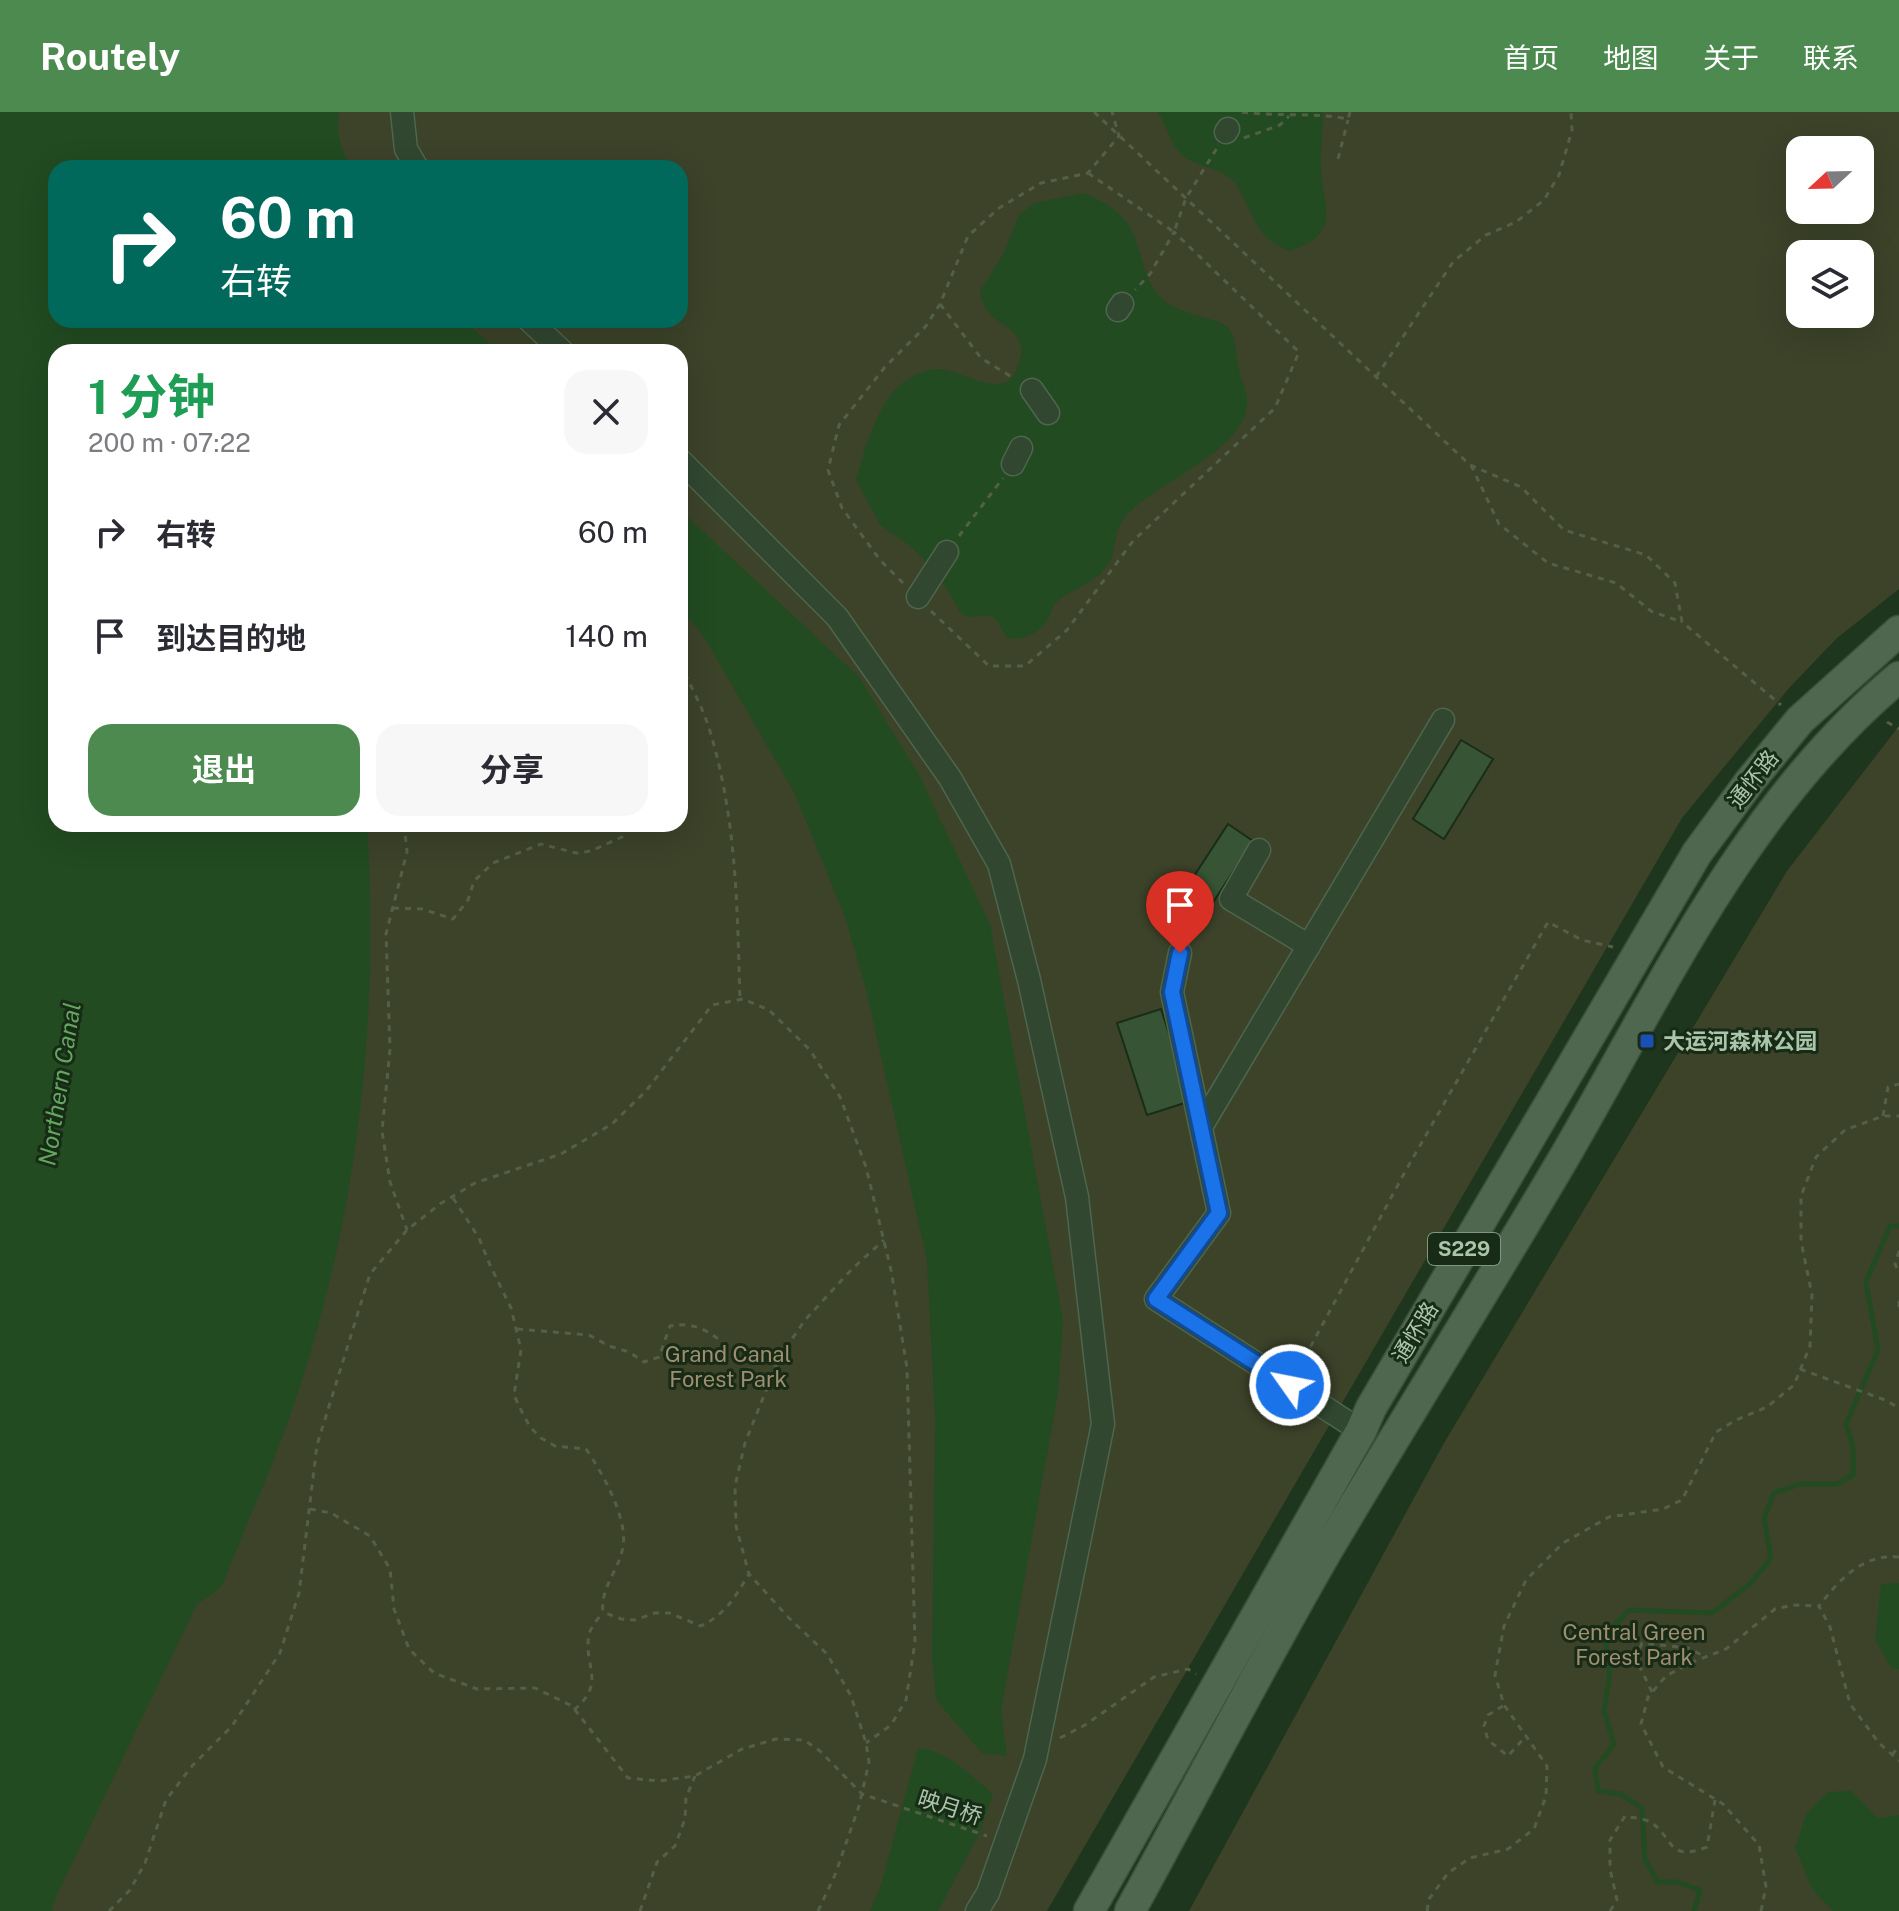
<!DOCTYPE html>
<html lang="zh">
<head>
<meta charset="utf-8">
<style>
  body { margin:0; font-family:"Public Sans","Noto Sans SC",sans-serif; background:#f7f7f7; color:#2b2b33; height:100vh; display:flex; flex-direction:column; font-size:30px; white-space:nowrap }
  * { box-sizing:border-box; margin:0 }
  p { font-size:26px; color:#7c7c81 }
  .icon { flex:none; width:44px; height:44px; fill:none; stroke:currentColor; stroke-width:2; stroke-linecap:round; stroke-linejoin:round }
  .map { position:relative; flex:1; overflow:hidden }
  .side { position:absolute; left:48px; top:232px; width:640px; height:488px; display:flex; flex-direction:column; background:#fff; border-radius:24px; box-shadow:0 8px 32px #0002 }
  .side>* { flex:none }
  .hud { position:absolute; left:48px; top:48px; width:640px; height:168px; border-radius:24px; box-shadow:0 8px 32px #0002; background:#00695c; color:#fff; overflow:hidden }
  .needle { width:52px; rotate:248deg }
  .buttons { position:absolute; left:1786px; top:24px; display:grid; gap:16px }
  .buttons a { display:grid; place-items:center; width:88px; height:88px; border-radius:16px; background:#fff; box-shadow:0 8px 32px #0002; font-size:40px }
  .pin { position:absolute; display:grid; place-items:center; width:68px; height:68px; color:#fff; margin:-82px -34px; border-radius:50% 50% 50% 0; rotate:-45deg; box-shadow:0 0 8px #0007 }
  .pin .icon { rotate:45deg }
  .me { position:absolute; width:88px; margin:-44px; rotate:303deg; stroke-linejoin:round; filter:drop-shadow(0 0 6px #0008) }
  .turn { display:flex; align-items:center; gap:28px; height:168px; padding:0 40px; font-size:36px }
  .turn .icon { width:104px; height:104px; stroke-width:2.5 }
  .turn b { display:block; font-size:56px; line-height:68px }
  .round { display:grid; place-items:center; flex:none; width:84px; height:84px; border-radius:24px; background:#f7f7f7 }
  .head { display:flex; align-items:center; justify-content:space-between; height:136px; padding:0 40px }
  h1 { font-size:48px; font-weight:700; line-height:60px; color:#1e9e55 }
  .primary-button { display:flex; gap:16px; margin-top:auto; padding:16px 40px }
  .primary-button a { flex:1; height:92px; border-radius:24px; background:#4d8a50; color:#fff; font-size:32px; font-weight:700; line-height:92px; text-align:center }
  .primary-button a+a { background:#f7f7f7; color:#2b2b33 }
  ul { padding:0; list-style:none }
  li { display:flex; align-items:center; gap:24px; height:104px; padding:0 40px }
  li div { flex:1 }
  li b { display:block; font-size:30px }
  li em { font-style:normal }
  header { display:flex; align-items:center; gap:48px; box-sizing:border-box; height:112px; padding:0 40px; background:#4d8a50; color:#fff }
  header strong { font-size:38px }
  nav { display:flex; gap:44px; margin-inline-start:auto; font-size:28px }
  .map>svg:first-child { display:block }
</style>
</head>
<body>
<header>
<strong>Routely</strong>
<nav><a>首页</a><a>地图</a><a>关于</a><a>联系</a></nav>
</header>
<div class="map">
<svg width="1899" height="1799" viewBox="0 0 1899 1799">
  <rect width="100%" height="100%" fill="#1e361d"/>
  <g fill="#3c4329" fill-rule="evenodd">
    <path d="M0 0H1899V477L1837 526 1790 575 1682 706 1047 1799H0ZM1800 38H1860V98H1800ZM56 56H680V208H56ZM1800 142H1860V202H1800ZM56 240H680V712H56Z"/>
    <path d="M1899 614V1799H1189L1444 1331 1787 759Z"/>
  </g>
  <g fill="#224b21">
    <path d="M0 0H339C336 20 340 36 350 53H360L362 56H56V208H463L499 240H56V712H367C382 941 349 1172 259 1384 249 1407 240 1429 231 1451 228 1458 225 1468 221 1474 216 1481 204 1487 197 1492L56 1785 52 1799H0Z"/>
    <path d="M1158 0H1323C1323 17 1321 34 1321 51 1321 95 1345 121 1289 139 1256 124 1258 111 1242 84 1239 78 1237 72 1232 68 1218 55 1194 54 1182 43 1170 33 1167 13 1158 0Z"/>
    <path d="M1084 81C1100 88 1118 97 1128 112 1142 134 1141 163 1159 184 1179 205 1219 204 1229 217 1237 228 1236 245 1239 258 1242 268 1248 283 1247 294 1242 341 1152 372 1124 406 1116 416 1116 429 1113 441 1105 468 1081 472 1060 487 1052 493 1052 498 1048 507 1042 520 1020 530 1007 526L996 507 990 503 967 505 960 500 937 460 909 433 880 413 856 368C865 337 877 290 904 270 913 263 927 257 938 257 962 257 1008 293 1018 253 1020 247 1022 241 1021 235 1015 207 985 216 980 179L1004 141 1019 103 1034 91Z"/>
    <path d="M680 398 859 565 919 663 990 812 1063 1208 1058 1281 1001 1598 1007 1644 982 1641 936 1588 932 1546 935 1308 927 1148 866 878 845 805 794 680 704 525 680 495Z"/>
    <path d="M1899 1471V1557H1892L1875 1528 1881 1472Z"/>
    <path d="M918 1636C948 1638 971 1664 993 1682L979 1722 938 1799H870L881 1773Z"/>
    <path d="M1851 1679 1878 1706 1899 1703V1799H1833L1812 1777 1795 1735 1807 1701 1828 1680Z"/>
  </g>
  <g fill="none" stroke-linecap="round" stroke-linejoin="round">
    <path stroke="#224b21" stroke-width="5" d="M1694 1799 1700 1778 1677 1770H1658L1645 1748 1642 1696 1621 1682 1598 1679 1595 1656 1614 1632 1604 1599 1610 1560 1605 1523 1629 1498 1712 1501 1751 1471 1771 1446 1764 1406 1774 1381 1800 1372H1837L1853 1363V1335L1846 1312 1878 1238 1866 1170 1890 1114H1899"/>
  </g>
  <g fill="#375535" stroke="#192d18" stroke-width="2">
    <path d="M1461 628 1493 647 1444 727 1413 707Z"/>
    <path d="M1228 712 1253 729 1189 827 1164 810Z"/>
    <path d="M1161 897 1191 989 1147 1003 1117 911Z"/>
  </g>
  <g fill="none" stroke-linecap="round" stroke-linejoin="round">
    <defs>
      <g id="minor">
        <path d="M402 0 406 37 417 56"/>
        <path d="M1226 20 1228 17"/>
        <path d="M1118 198 1122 192"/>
        <path d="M529 208 563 240"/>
        <path d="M1032 278 1048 301"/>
        <path d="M680 348 837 505 950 666 999 752 1029 868 1077 1085 1103 1312 1035 1647 988 1781 977 1799"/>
        <path d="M1013 352 1021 336"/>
        <path d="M918 485 947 440"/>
        <path d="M1259 738 1231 787 1309 834"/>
        <path d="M1180 841 1172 880 1219 1101 1156 1187 1361 1319"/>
        <path d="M1201 1015 1443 608"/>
      </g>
      <g id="major">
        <path d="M1089 1799 1361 1319 1371 1296 1697 741 1750 669 1800 608 1899 519"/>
        <path d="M1130 1799C1197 1677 1261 1552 1331 1432 1407 1304 1486 1178 1562 1049 1661 879 1745 693 1899 565"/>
      </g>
    </defs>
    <use href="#minor" stroke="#4e654e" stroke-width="25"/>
    <use href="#major" stroke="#3a503a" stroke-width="33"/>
    <g stroke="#536047" stroke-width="3" stroke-dasharray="6 6" stroke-linecap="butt">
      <path d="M1094 0 1470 353 1521 375 1564 418 1646 443 1675 471 1682 510 1781 593"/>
      <path d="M1242 0C1278 5 1314 0 1348 7L1350 0"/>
      <path d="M1244 26 1280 13 1289 4"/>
      <path d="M1338 47 1348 8"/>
      <path d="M1088 61 1174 120 1186 86 1217 36"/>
      <path d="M940 192 981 246 1015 267"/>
      <path d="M1376 265 1453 150 1486 123 1516 110 1544 88 1559 63 1572 18 1571 0"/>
      <path d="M1471 353 1499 412 1548 451 1616 471 1651 499 1682 510"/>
      <path d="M959 424 1003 366"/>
      <path d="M903 471 880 448 842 396 828 358 839 313 885 255 926 214 940 192 968 124 999 96 1041 71 1088 61 1119 24 1112 0"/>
      <path d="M931 499 989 554H1025L1067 518 1133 429 1275 296 1299 240 1174 120 1150 162 1135 178"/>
      <path d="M680 551C690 573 703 596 710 619 737 710 737 794 740 888"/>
      <path d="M1887 610 1899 617"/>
      <path d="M404 712 407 740 386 822 390 937 382 1019 390 1070 407 1118"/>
      <path d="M393 796 422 797 453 807 468 788 474 769 493 751 541 732 576 741 591 739 622 725 632 712"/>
      <path d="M1883 1004 1888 975 1899 972"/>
      <path d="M453 1086 479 1126 490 1153 511 1196 521 1238 514 1283 521 1298 530 1315 541 1326 555 1334 586 1337C602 1360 628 1406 623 1435 619 1458 600 1476 603 1500L621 1507 635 1508 655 1501H669L701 1514C726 1502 735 1485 749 1462"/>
      <path d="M1899 1139 1895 1152 1899 1160"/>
      <path d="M1899 1189V1196"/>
      <path d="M517 1217 589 1223 609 1234 629 1240 644 1250 659 1245 670 1214C716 1205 734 1250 768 1273"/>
      <path d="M1299 1256 1406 1058 1548 810 1582 828 1613 835"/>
      <path d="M1800 1257 1885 1288 1899 1296"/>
      <path d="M310 1397 331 1401 370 1424 390 1457 394 1497 409 1537 434 1561 477 1577 535 1576 572 1594 628 1666 659 1669 695 1664 742 1637 776 1627 804 1628 820 1639 862 1682 987 1724"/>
      <path d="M1899 1445C1862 1442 1840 1467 1819 1494L1830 1515 1850 1592 1879 1631 1899 1649"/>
      <path d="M1652 1580 1636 1547 1642 1531 1688 1536 1706 1545"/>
      <path d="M1503 1594 1488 1603 1484 1614 1488 1628 1508 1644 1526 1624"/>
      <path d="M574 1598C607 1570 583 1555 589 1522 591 1515 598 1507 602 1501"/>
      <path d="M1060 1626 1085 1613 1154 1565 1188 1557 1196 1562"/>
      <path d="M1892 1643 1899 1634"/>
      <path d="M109 1799 130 1778 145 1751 166 1688 192 1654 232 1614 280 1541 299 1481 317 1333 370 1162 407 1118 440 1092 475 1071 561 1042 612 1012 646 979 712 893 743 887 769 898 810 938 840 985 866 1055 891 1158 907 1256 915 1530 906 1588 891 1613 866 1631"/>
      <path d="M640 1799 657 1750 675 1734 685 1707 686 1686 695 1664"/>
      <path d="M818 1799 835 1763 859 1694 869 1650 866 1631 851 1584 827 1542 788 1505 749 1462 736 1414 735 1374 745 1331 779 1246 805 1208 852 1157 884 1128"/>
      <path d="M1427 1799 1429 1787 1448 1761 1470 1746 1508 1737 1534 1717 1546 1684 1547 1654 1504 1593 1495 1563 1504 1514 1526 1468 1563 1431 1609 1405 1663 1397 1682 1388 1716 1320 1736 1308 1767 1295 1794 1273 1810 1234 1812 1183 1801 1129V1084L1816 1045 1845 1018 1883 1004H1899"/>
      <path d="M1610 1799 1617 1788 1610 1757V1728L1625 1704C1632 1706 1644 1706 1650 1710 1674 1724 1666 1751 1707 1735L1715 1688"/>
      <path d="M1761 1799 1766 1775 1759 1733 1723 1692 1663 1655 1641 1612 1648 1585 1666 1564 1690 1551 1726 1537 1775 1497 1793 1493 1819 1494"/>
    </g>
    <use href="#minor" stroke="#314730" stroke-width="22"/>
    <use href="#major" stroke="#4f674e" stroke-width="30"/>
  </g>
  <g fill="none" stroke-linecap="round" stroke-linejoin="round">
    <defs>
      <path id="route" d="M1180 841 1172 880 1219 1101 1156 1187 1290 1273"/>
    </defs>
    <use href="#route" stroke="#114b97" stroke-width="20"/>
    <use href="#route" stroke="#1a73e8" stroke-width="14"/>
  </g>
  <rect fill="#1a4fb4" stroke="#172b16" stroke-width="3" x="1639" y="921" width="16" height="16" rx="4"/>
  <g text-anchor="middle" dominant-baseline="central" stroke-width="6" stroke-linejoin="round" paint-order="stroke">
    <rect fill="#172b16" stroke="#7e977e" stroke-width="2" x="1428" y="1121" width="72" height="32" rx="6"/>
    <g font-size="20" font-weight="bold" fill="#aac5aa">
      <text x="1464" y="1137">S229</text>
    </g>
    <g font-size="22" fill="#aac5aa" stroke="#172b16">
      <text transform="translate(1753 667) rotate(-52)">通怀路</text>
      <text transform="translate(1415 1220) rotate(-59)">通怀路</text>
      <text transform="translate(950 1695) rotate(18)">映月桥</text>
    </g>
    <g font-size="22" font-weight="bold" fill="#aac5aa" stroke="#172b16" text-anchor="start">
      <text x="1663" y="929">大运河森林公园</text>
    </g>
    <g font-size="22" fill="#a08e70" stroke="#172b16">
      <text x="728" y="1242">Grand Canal<tspan x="728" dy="25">Forest Park</tspan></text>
      <text x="1634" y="1520">Central Green<tspan x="1634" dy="25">Forest Park</tspan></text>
    </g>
    <g font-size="24" font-style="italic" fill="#63a75f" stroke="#172b16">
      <text transform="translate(59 972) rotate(-81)">Northern Canal</text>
    </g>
  </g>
</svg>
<div class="buttons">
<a><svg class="needle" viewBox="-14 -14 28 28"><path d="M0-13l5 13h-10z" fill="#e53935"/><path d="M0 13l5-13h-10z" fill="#7c7c81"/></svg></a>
<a><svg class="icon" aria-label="layers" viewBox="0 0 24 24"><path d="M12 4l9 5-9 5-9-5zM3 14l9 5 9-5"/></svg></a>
</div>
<div class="pin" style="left:1180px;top:841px;background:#d93025"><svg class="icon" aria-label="arrive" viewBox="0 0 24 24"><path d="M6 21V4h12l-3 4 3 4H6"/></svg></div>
<svg class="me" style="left:1290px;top:1273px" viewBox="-20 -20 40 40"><circle r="17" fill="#1a73e8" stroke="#fff" stroke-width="3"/><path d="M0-11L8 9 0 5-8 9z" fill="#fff"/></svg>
<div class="hud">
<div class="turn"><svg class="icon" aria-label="right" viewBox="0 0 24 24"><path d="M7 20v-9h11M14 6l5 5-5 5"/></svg><div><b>60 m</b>右转</div></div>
</div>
<section class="side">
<div class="head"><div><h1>1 分钟</h1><p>200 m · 07:22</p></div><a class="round"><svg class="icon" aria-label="close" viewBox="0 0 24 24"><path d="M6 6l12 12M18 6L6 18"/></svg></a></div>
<ul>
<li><svg class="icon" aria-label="right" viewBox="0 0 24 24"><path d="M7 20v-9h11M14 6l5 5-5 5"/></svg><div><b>右转</b></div><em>60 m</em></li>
<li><svg class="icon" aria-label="arrive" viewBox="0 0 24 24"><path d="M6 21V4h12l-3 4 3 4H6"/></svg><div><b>到达目的地</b></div><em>140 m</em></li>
</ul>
<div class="primary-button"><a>退出</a><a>分享</a></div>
</section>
</div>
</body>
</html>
